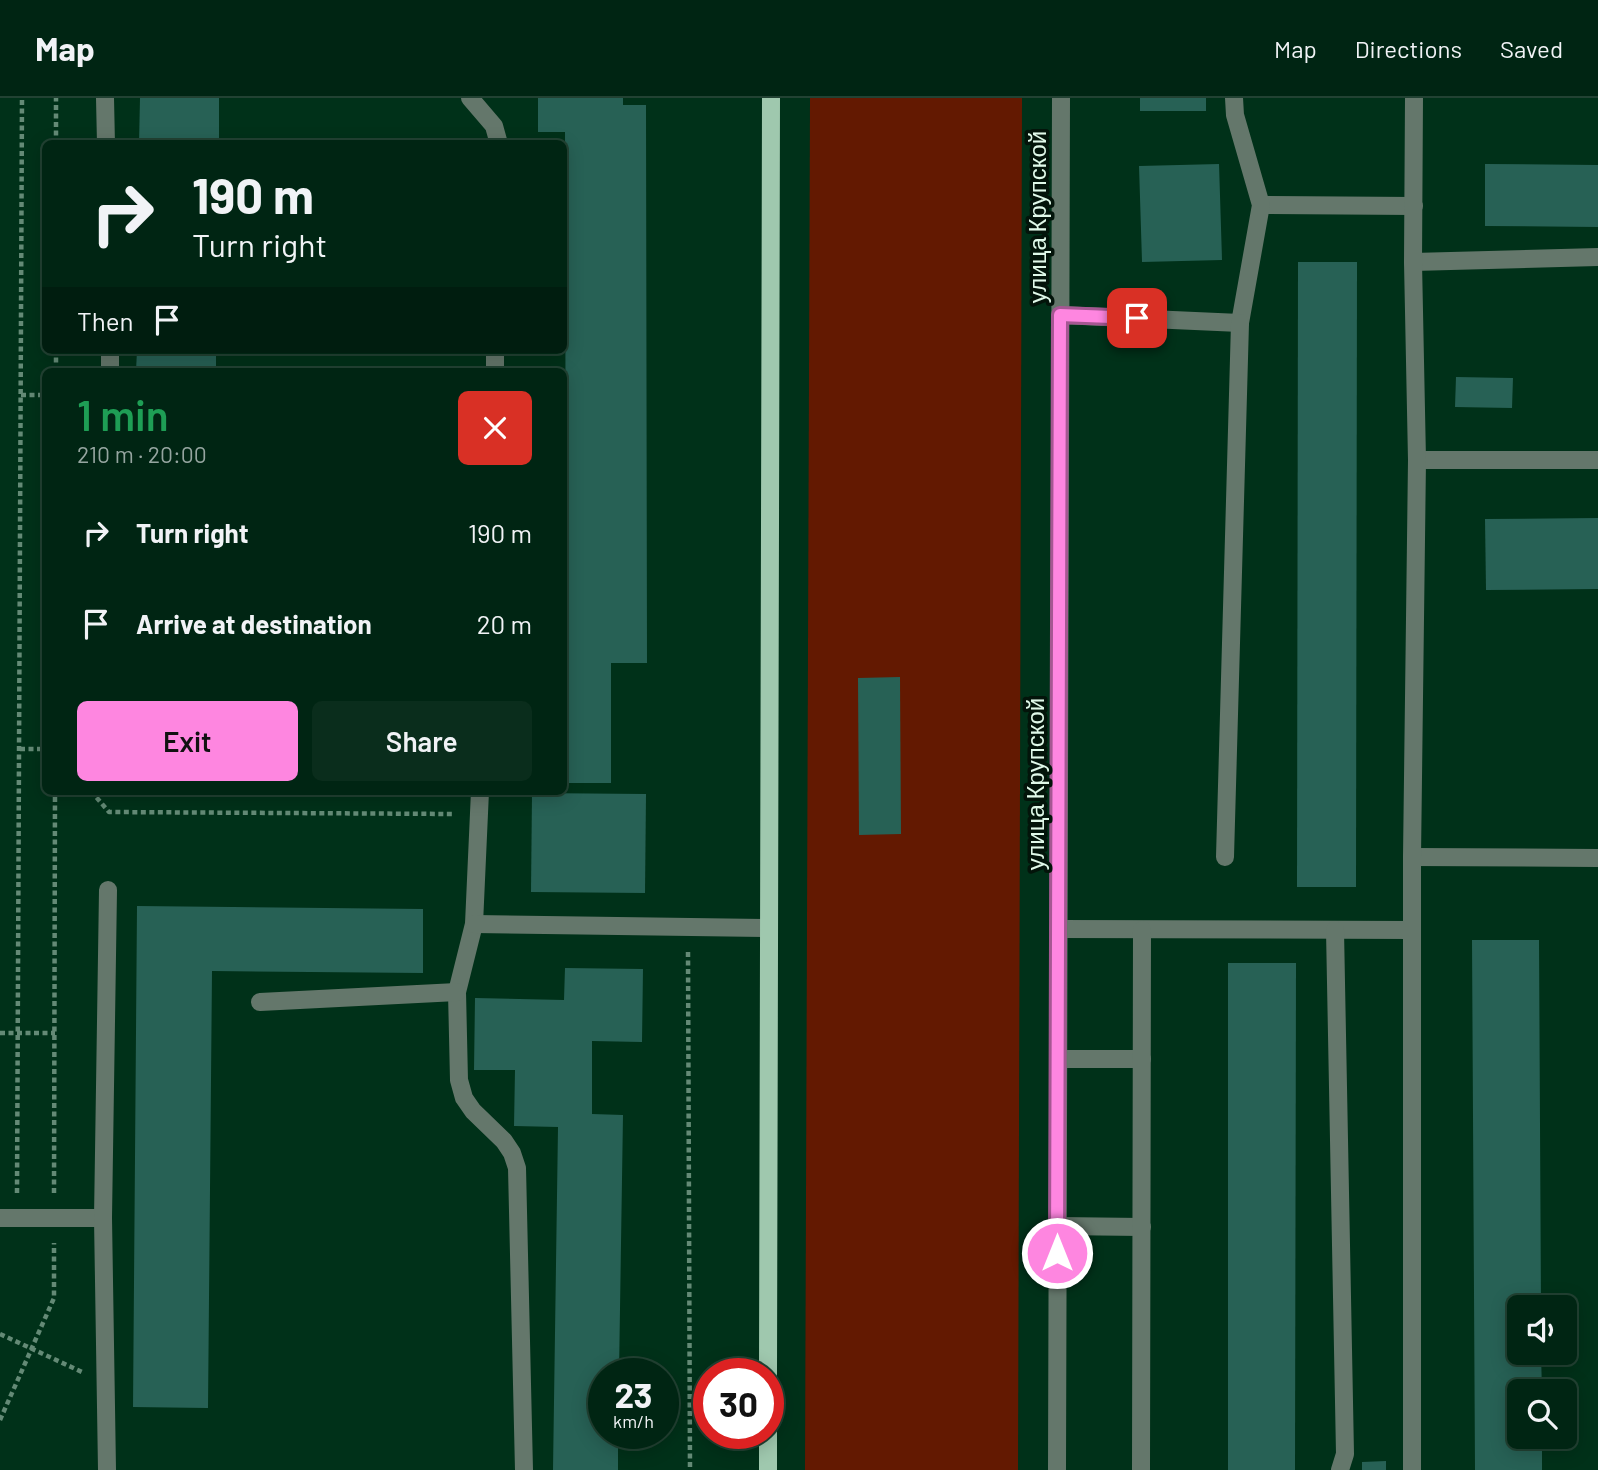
<!DOCTYPE html>
<html lang="en">
<head>
<meta charset="utf-8">
<style>
  body { margin:0; font-family:Barlow,sans-serif; background:#0a2d1c; color:#f1f3f6; height:100vh; display:flex; flex-direction:column; font-size:26px; white-space:nowrap }
  * { box-sizing:border-box; margin:0 }
  p { font-size:23px; color:#95a5a0 }
  .icon { flex:none; width:38px; height:38px; fill:none; stroke:currentColor; stroke-width:2; stroke-linecap:round; stroke-linejoin:round }
  .map { position:relative; flex:1; overflow:hidden }
  .side { position:absolute; left:42px; top:270px; width:525px; height:427px; display:flex; flex-direction:column; background:#002513; border-radius:10px; box-shadow:0 4px 18px #0003,0 0 0 2px #224233 }
  .side>* { flex:none }
  .banner { position:absolute; left:42px; top:42px; width:525px; height:214px; border-radius:10px; box-shadow:0 4px 18px #0003,0 0 0 2px #224233; background:#002513; color:#f1f3f6; overflow:hidden }
  .buttons { position:absolute; left:1507px; top:1197px; display:grid; gap:14px }
  .buttons a { display:grid; place-items:center; width:70px; height:70px; border-radius:10px; background:#002513; box-shadow:0 4px 18px #0003,0 0 0 2px #224233; font-size:35px }
  .speed { position:absolute; left:588px; top:1260px; display:flex; gap:14px; font-size:35px; font-weight:700; text-align:center }
  .speed>* { display:grid; place-content:center; width:91px; height:91px; border-radius:50%; background:#002513; box-shadow:0 4px 18px #0003,0 0 0 2px #224233; line-height:1 }
  .speed small { font-size:18px; font-weight:400 }
  .speed .limit { border:10px solid #d22; background:#fff; color:#111 }
  .pin { position:absolute; display:grid; place-items:center; width:60px; height:60px; color:#fff; margin:-30px; border-radius:14px; box-shadow:0 4px 10px #0006 }
  .me { position:absolute; width:77px; margin:-38px; rotate:0deg; stroke-linejoin:round; filter:drop-shadow(0 0 5px #0008) }
  .turn { display:flex; align-items:center; gap:24px; height:147px; padding:0 35px; font-size:32px }
  .turn .icon { width:91px; height:91px; stroke-width:2.5 }
  .turn b { display:block; font-size:49px; line-height:60px }
  .then { display:flex; align-items:center; height:66px; padding:0 35px; background:#0003; gap:14px; font-size:26px }
  .round { display:grid; place-items:center; flex:none; width:74px; height:74px; border-radius:10px; background:#0a2d1c }
  .headline { display:flex; align-items:center; justify-content:space-between; height:119px; padding:0 35px }
  h1 { font-size:42px; font-weight:600; line-height:52px; color:#1e9e55 }
  .action { display:flex; gap:14px; margin-top:auto; padding:14px 35px }
  .action a { flex:1; height:80px; border-radius:10px; background:#fe86e0; color:#111; font-size:28px; font-weight:600; line-height:80px; text-align:center }
  .action a+a { background:#0a2d1c; color:#f1f3f6 }
  ul { padding:0; list-style:none }
  li { display:flex; align-items:center; gap:21px; height:91px; padding:0 35px }
  li div { flex:1 }
  li b { display:block; font-size:26px }
  li em { font-style:normal }
  header { display:flex; align-items:center; gap:42px; box-sizing:border-box; height:98px; padding:0 35px; background:#002513; border-bottom:2px solid #224233 }
  header strong { font-size:33px }
  nav { display:flex; gap:38px; margin-inline-start:auto; font-size:24px }
  .map>svg:first-child { display:block }
</style>
</head>
<body>
<header>
<strong>Map</strong>
<nav><a>Map</a><a>Directions</a><a>Saved</a></nav>
</header>
<div class="map">
<svg width="1598" height="1372" viewBox="0 0 1598 1372">
  <rect width="100%" height="100%" fill="#003119"/>
  <path fill="#631901" d="M810 0H1022L1018 1372H805Z"/>
  <g fill="#276155">
    <path d="M140 0H219V46H139Z"/>
    <path d="M538 0H623V7H646L647 565H611V685H564V574H566L565 34H538Z"/>
    <rect x="1140" y="0" width="66" height="13"/>
    <path d="M1219 66 1222 162 1142 164 1139 68Z"/>
    <path d="M1485 66 1598 67V129L1485 128Z"/>
    <path d="M1298 164H1357L1356 789H1297Z"/>
    <path d="M137 252H216V273H136Z"/>
    <path d="M1456 279 1513 280 1512 310 1455 309Z"/>
    <path d="M1598 420V491L1486 492 1485 421Z"/>
    <path d="M900 579 901 736 859 737 858 580Z"/>
    <path d="M532 695 646 696 645 795 531 794Z"/>
    <path d="M137 808 423 811V875L212 873 208 1310 133 1309Z"/>
    <path d="M1472 842H1539L1541 1209H1519V1255H1541L1542 1293H1519V1339H1542V1372H1475Z"/>
    <path d="M1228 865H1296L1295 1372H1228Z"/>
    <path d="M565 870 643 871 642 944 592 943V1016L623 1017 619 1276H604V1335H618V1372H553L558 1029 514 1028 515 972H474L475 900 564 902Z"/>
    <path d="M1386 1363V1372H1362V1364Z"/>
  </g>
  <g fill="none" stroke-linecap="round" stroke-linejoin="round">
    <g stroke="#648a76" stroke-width="4.5" stroke-dasharray="5 3.5" stroke-linecap="butt">
      <path d="M56 46V0"/>
      <path d="M56 273V252"/>
      <path d="M21 297H46"/>
      <path d="M20 651H46"/>
      <path d="M91 693 109 714 454 716"/>
      <path d="M688 854 690 1372"/>
      <path d="M0 935H55"/>
      <path d="M17 1095 22 0"/>
      <path d="M54 1095 55 693"/>
      <path d="M0 1236 82 1274"/>
      <path d="M0 1322 54 1200V1145"/>
    </g>
    <g stroke="#64776b" stroke-width="18">
      <path d="M105 0 106 46"/>
      <path d="M470 0 494 28 499 46"/>
      <path d="M1261 107 1414 108"/>
      <path d="M1413 164 1598 159"/>
      <path d="M1060 217 1240 225 1261 107 1235 17 1234 0"/>
      <path d="M110 252V273"/>
      <path d="M495 273V252"/>
      <path d="M1417 362H1598"/>
      <path d="M480 693 474 826 457 894 459 982 464 1000 473 1013 504 1043 512 1055 517 1070 524 1372"/>
      <path d="M1225 759 1240 225"/>
      <path d="M1412 759 1598 760"/>
      <path d="M474 826 768 830"/>
      <path d="M1058 831 1412 832"/>
      <path d="M1335 832 1345 1356 1340 1372"/>
      <path d="M260 904 457 894"/>
      <path d="M1058 961H1142"/>
      <path d="M0 1120H103"/>
      <path d="M1057 1128 1142 1129"/>
      <path d="M107 1372 103 1120 108 792"/>
      <path d="M1057 1372 1061 0"/>
      <path d="M1141 1372 1142 832"/>
      <path d="M1412 1372V759L1417 362 1413 164 1414 0"/>
    </g>
    <g stroke="#9fc8ae" stroke-width="18">
      <path d="M768 1276 771 0"/>
      <path d="M768 1335V1372"/>
    </g>
  </g>
  <g fill="none" stroke-linecap="round" stroke-linejoin="round">
    <defs>
      <path id="route" d="M1057 1155 1060 217 1137 220"/>
    </defs>
    <use href="#route" stroke="#a55792" stroke-width="18"/>
    <use href="#route" stroke="#fe86e0" stroke-width="12"/>
  </g>
  <g text-anchor="middle" dominant-baseline="central" stroke-width="7" stroke-linejoin="round" paint-order="stroke">
    <g font-size="24" fill="#e0f9e9" stroke="#03140a">
      <text transform="translate(1036 119) rotate(-90)">улица Крупской</text>
      <text transform="translate(1034 686) rotate(-90)">улица Крупской</text>
    </g>
  </g>
</svg>
<div class="buttons">
<a><svg class="icon" aria-label="sound" viewBox="0 0 24 24"><path d="M4 9h4l5-4v14l-5-4H4zM17 9q2 3 0 6"/></svg></a>
<a><svg class="icon" aria-label="search" viewBox="0 0 24 24"><circle cx="10" cy="10" r="6"/><path d="M15 15l6 6"/></svg></a>
</div>
<div class="speed"><div>23<small>km/h</small></div><div class="limit">30</div></div>
<div class="pin" style="left:1137px;top:220px;background:#d93025"><svg class="icon" aria-label="arrive" viewBox="0 0 24 24"><path d="M6 21V4h12l-3 4 3 4H6"/></svg></div>
<svg class="me" style="left:1057px;top:1155px" viewBox="-20 -20 40 40"><circle r="17" fill="#fe86e0" stroke="#fff" stroke-width="3"/><path d="M0-11L8 9 0 5-8 9z" fill="#fff"/></svg>
<div class="banner">
<div class="turn"><svg class="icon" aria-label="right" viewBox="0 0 24 24"><path d="M7 20v-9h11M14 6l5 5-5 5"/></svg><div><b>190 m</b>Turn right</div></div>
<div class="then">Then<svg class="icon" aria-label="arrive" viewBox="0 0 24 24"><path d="M6 21V4h12l-3 4 3 4H6"/></svg></div>
</div>
<section class="side">
<div class="headline"><div><h1>1 min</h1><p>210 m · 20:00</p></div><a class="round" style="background:#d93025;color:#fff"><svg class="icon" aria-label="close" viewBox="0 0 24 24"><path d="M6 6l12 12M18 6L6 18"/></svg></a></div>
<ul>
<li><svg class="icon" aria-label="right" viewBox="0 0 24 24"><path d="M7 20v-9h11M14 6l5 5-5 5"/></svg><div><b>Turn right</b></div><em>190 m</em></li>
<li><svg class="icon" aria-label="arrive" viewBox="0 0 24 24"><path d="M6 21V4h12l-3 4 3 4H6"/></svg><div><b>Arrive at destination</b></div><em>20 m</em></li>
</ul>
<div class="action"><a>Exit</a><a>Share</a></div>
</section>
</div>
</body>
</html>
